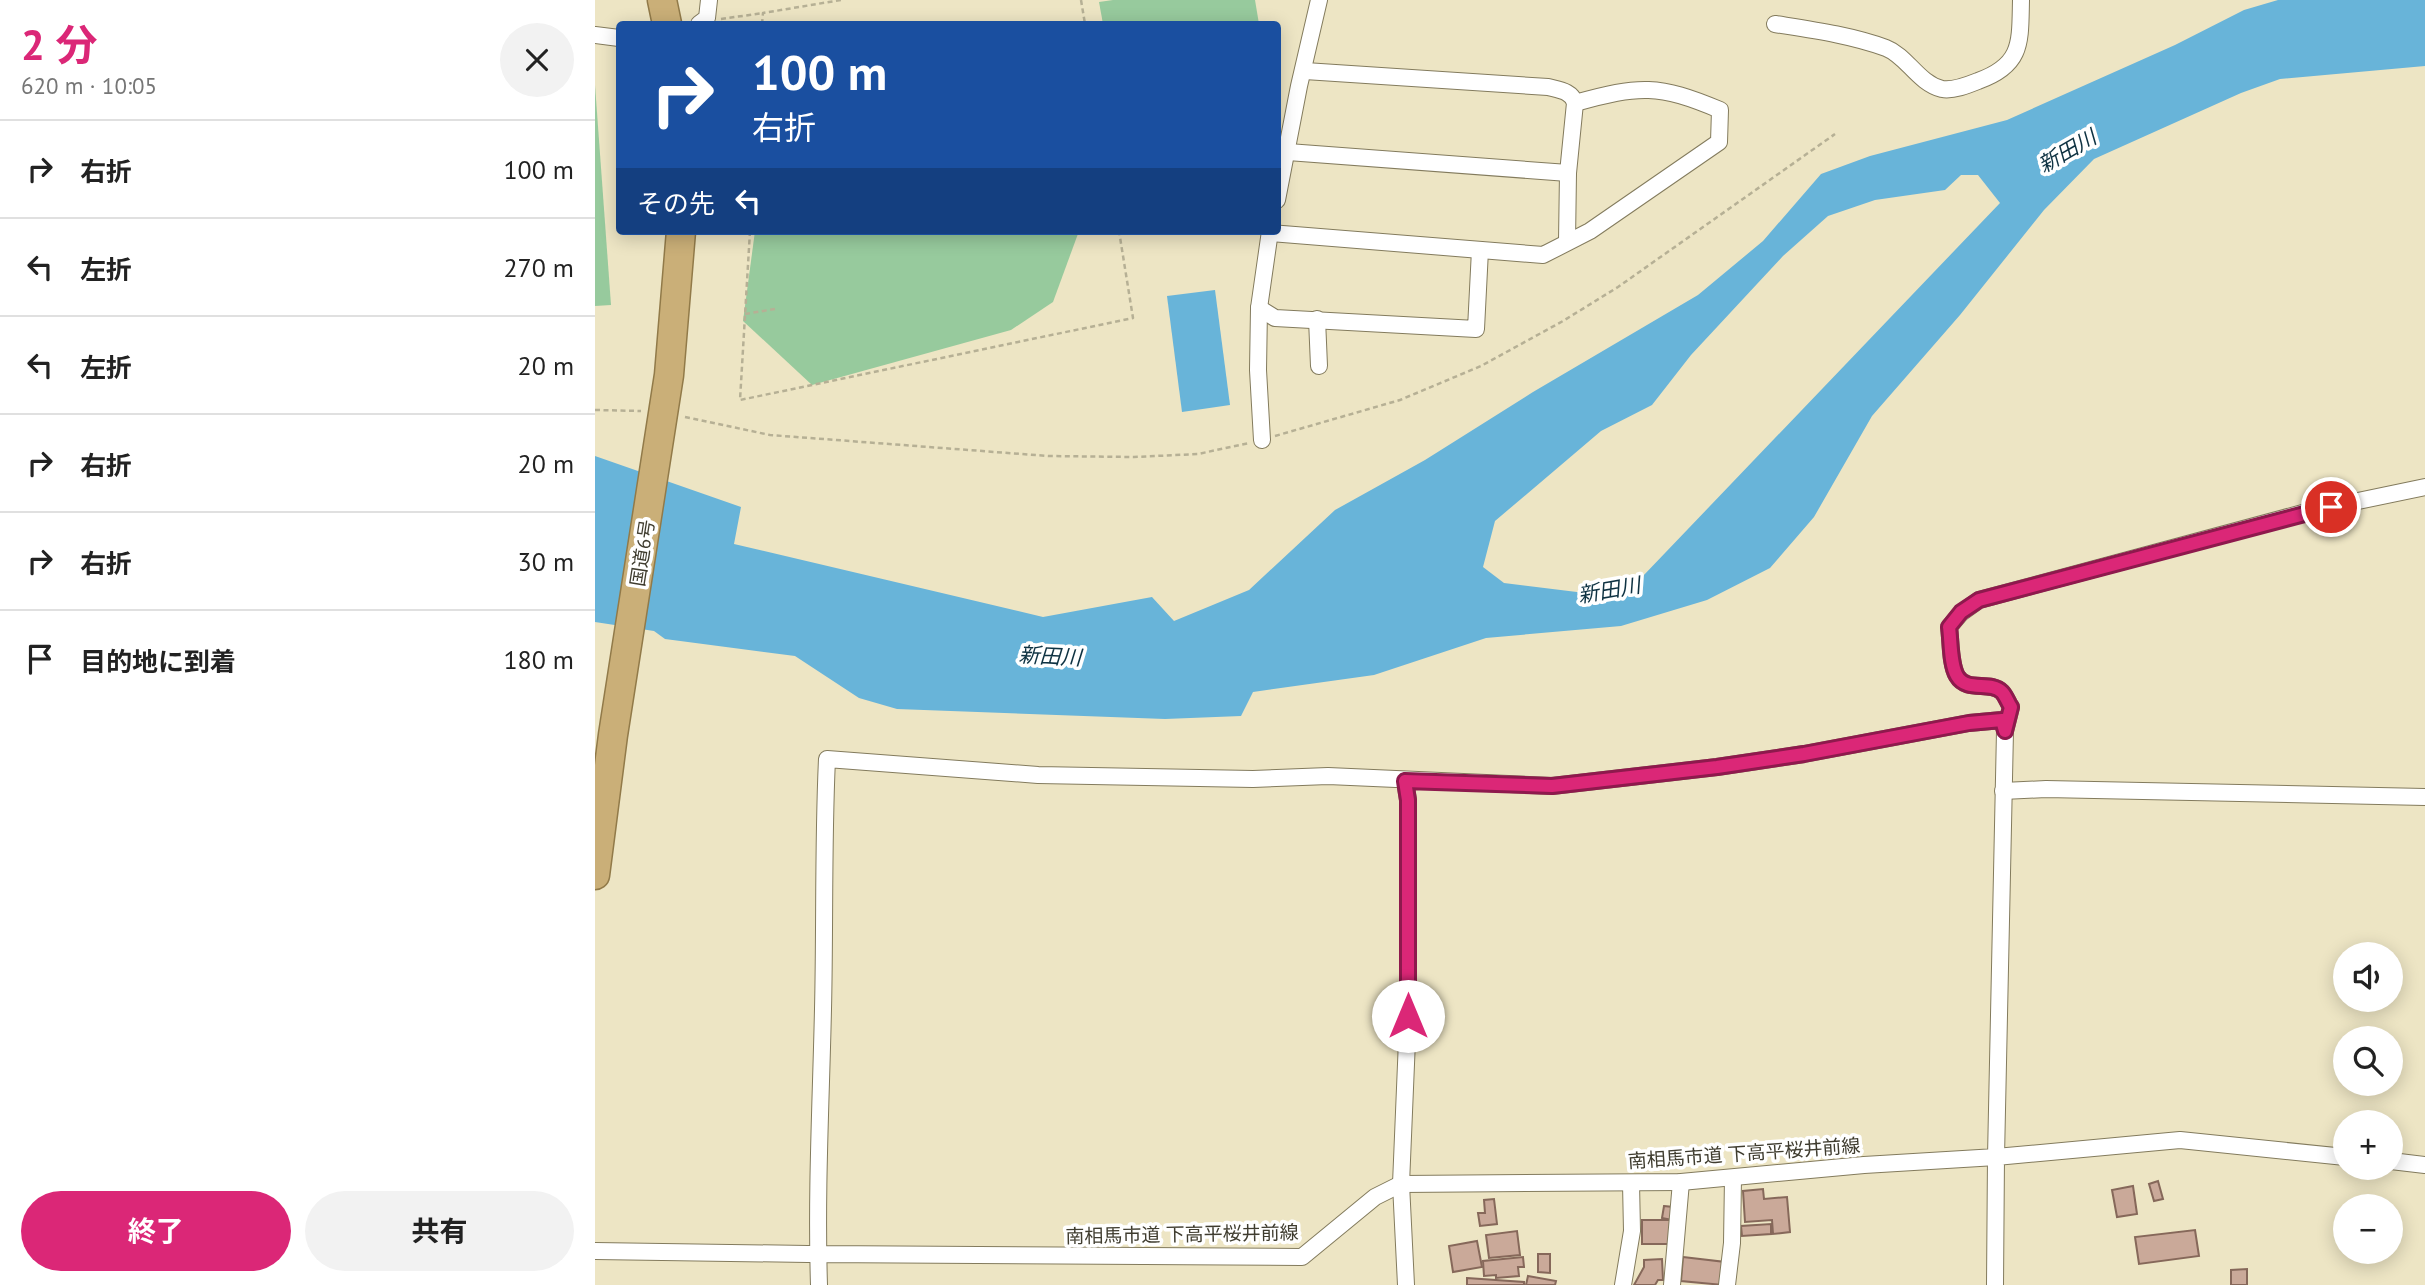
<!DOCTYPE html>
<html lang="ja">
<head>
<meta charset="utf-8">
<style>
  body { margin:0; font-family:"PT Sans","Noto Sans JP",sans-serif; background:#f2f2f2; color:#222; height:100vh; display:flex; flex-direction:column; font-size:26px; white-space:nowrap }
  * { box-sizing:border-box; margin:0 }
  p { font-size:23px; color:#767676 }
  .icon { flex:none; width:38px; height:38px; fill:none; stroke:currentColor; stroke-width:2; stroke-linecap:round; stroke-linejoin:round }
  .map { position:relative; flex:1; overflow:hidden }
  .panel { display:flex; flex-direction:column; background:#fff; width:595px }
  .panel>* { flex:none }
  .banner { position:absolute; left:21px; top:21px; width:665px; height:214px; border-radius:7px; box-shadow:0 4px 18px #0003; background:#1a4fa0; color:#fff; overflow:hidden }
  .fabs { position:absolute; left:1738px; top:942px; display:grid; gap:14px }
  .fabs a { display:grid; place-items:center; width:70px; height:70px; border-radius:50%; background:#fff; box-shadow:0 4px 18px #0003; font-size:35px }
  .pin { position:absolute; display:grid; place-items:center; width:60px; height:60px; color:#fff; margin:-30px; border:4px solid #fff; border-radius:50%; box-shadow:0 2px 7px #0007 }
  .me { position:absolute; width:77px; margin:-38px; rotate:0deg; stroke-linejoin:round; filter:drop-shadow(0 0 5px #0008) }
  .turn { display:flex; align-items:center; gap:24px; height:147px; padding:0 21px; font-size:32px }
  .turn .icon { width:91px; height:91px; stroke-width:2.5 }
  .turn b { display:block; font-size:49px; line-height:60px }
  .then { display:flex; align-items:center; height:66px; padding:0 21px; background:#0003; gap:14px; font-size:26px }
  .round { display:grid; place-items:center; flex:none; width:74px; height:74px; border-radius:37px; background:#f2f2f2 }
  .summary { display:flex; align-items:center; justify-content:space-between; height:119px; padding:0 21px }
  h1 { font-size:42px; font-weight:700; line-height:52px; color:#db2777 }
  .primary-button { display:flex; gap:14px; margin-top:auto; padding:14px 21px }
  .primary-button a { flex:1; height:80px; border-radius:42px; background:#db2777; color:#fff; font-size:28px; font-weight:700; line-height:80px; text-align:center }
  .primary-button a+a { background:#f2f2f2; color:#222 }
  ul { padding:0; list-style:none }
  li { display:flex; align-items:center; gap:21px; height:98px; padding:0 21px; border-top:2px solid #e0e0e0 }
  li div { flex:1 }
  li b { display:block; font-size:26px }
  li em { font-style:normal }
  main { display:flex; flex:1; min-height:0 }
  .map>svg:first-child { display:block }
</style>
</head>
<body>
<main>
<section class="panel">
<div class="summary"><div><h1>2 分</h1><p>620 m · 10:05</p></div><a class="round"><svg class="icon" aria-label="close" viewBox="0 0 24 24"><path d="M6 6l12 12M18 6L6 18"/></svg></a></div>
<ul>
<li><svg class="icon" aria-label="right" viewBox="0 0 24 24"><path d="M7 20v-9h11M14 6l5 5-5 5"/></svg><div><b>右折</b></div><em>100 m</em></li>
<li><svg class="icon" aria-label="left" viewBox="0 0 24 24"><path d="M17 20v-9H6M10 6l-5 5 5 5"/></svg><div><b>左折</b></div><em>270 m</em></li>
<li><svg class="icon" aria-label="left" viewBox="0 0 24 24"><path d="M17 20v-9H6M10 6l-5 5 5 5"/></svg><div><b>左折</b></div><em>20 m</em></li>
<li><svg class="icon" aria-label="right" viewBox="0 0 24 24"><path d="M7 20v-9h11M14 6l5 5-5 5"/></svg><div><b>右折</b></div><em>20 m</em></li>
<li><svg class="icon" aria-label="right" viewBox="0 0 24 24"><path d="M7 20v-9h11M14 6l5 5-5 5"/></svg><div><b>右折</b></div><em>30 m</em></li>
<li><svg class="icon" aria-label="arrive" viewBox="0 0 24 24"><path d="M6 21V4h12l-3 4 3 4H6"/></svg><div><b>目的地に到着</b></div><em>180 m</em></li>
</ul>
<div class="primary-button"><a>終了</a><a>共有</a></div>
</section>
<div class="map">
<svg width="1830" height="1285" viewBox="0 0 1830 1285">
  <rect width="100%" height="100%" fill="#ede5c4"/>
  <g fill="#97ca9d">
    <path d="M518 0H660L664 24H508L504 2Z"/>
    <path d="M0 85 16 305 0 306Z"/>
    <path d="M160 231H484L458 302 416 330 217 385 148 321Z"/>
  </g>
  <g fill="#68b4d9" fill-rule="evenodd">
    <path d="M1683 0H1830V66L1685 79 1646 93 1499 159 1449 210 1365 315 1277 416 1219 517 1175 568 1112 600 1026 626 891 638 779 675 658 692 646 716 570 719 302 709 264 698 200 656 70 639 59 631 0 622V456L146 507 139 544 448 617 557 597 579 621 654 590 740 510 830 460 938 392 1103 295 1168 241 1226 174 1275 156 1412 120 1580 45 1649 10ZM1366 175H1383L1405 203 1048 576 990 593 909 583 888 567 900 521 1006 431 1057 405 1096 355 1188 256 1233 216 1280 200 1350 190Z"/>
    <path d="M620 290 635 405 587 412 572 296Z"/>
  </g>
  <g fill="#caa999" stroke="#86685a" stroke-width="2">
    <path d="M1563 1181 1568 1199 1559 1201 1554 1184Z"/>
    <path d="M1538 1186 1542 1214 1522 1217 1517 1190Z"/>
    <path d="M1168 1189 1169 1199 1192 1197 1195 1232 1178 1234 1177 1220 1150 1222 1148 1191Z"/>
    <path d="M899 1199 902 1224 885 1226 883 1213H890L889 1200Z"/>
    <path d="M1069 1206 1078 1207 1077 1220 1067 1218Z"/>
    <rect x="1047" y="1220" width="28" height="24"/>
    <path d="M1176 1224V1234L1147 1236 1146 1226Z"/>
    <path d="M1600 1230 1604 1256 1544 1264 1540 1237Z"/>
    <path d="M922 1231 925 1255 894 1258 891 1235Z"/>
    <path d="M882 1241 887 1267 858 1272 854 1246Z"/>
    <path d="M943 1254H955V1273L943 1272Z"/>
    <path d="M928 1257 929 1267H923L924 1276 901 1278V1275L889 1276 888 1261Z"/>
    <path d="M1088 1257 1130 1262 1128 1285 1086 1281Z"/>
    <path d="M1067 1259 1068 1280H1063L1060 1285H1039L1049 1267V1260Z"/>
    <path d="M1652 1269V1285H1636V1270Z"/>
    <path d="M933 1276 961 1281 960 1285H931Z"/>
    <path d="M872 1278 929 1282V1285H872Z"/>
  </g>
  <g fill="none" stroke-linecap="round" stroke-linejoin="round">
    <defs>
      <g id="minor">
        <path d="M104 24 112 18 114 0"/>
        <path d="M1180 24C1218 30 1255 35 1291 48 1312 56 1323 83 1347 89 1358 91 1373 85 1383 81 1428 65 1425 42 1426 0"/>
        <path d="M0 35 24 38"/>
        <path d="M710 71 953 87C964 90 977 91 980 103L973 173 972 241"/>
        <path d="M693 152 973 173"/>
        <path d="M682 200 704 86 724 0"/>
        <path d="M675 233 948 255 995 231 1124 142 1125 110C1063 84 1045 85 980 103"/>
        <path d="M664 308 680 318 881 329 885 250"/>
        <path d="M722 319 724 366"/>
        <path d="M667 440 663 370 664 308 675 231"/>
        <path d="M1410 731 1416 707C1413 703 1411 696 1407 692 1395 680 1372 693 1362 676 1355 664 1356 641 1354 627L1366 613 1384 600 1715 511 1830 487"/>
        <path d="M810 781 813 800V1016L806 1184 811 1285"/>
        <path d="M1408 791 1451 789 1830 797"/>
        <path d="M1796 1161 1830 1165"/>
        <path d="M0 1251 213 1254H223L707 1257 780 1197 806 1184 1086 1182 1269 1165 1401 1157 1410 731 1407 720 1374 723 1209 754 1122 767 957 786 733 776 658 779 443 775 232 759C228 843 230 926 228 1009 226 1101 221 1193 224 1285"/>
        <path d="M1028 1285 1037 1231 1036 1183"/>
        <path d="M1077 1285 1086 1182"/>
        <path d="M1132 1285 1137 1243 1138 1178"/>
        <path d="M1400 1285 1401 1157 1585 1140 1750 1157"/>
      </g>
      <g id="trunk">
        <path d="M67 0 72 24"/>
        <path d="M0 875 18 735 74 375 86 231"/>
      </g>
    </defs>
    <use href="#minor" stroke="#837b5d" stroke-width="18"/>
    <use href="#trunk" stroke="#917a49" stroke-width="31"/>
    <g stroke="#b6b095" stroke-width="2.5" stroke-dasharray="5 3.5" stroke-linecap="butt">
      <path d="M486 0 490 24"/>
      <path d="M126 19 168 13"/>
      <path d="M167 24 168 13 246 0"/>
      <path d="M155 231 145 400 538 318 524 231"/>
      <path d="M150 314 180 309"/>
      <path d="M0 410 46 411"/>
      <path d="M90 417 175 435 453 456 539 457 603 454 654 443"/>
      <path d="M680 436 805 400 886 366 968 321 1023 287 1240 134"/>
    </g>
    <use href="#minor" stroke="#fff" stroke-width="16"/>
    <use href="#trunk" stroke="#caaf78" stroke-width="28"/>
  </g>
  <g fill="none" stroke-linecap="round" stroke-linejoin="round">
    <defs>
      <path id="route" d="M813 1016V800L810 781 957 786 1122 767 1209 754 1374 723 1407 720 1410 731 1416 707C1413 703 1411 696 1407 692 1395 680 1372 693 1362 676 1355 664 1356 641 1354 627L1366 612 1384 600 1736 507"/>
    </defs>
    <use href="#route" stroke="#8e194d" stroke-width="18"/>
    <use href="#route" stroke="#db2777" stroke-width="12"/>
  </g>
  <g text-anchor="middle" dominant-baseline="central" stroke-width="7" stroke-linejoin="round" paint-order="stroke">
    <g font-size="19" fill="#3f3c2f" stroke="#fff">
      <text transform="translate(47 553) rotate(-81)">国道6号</text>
      <text transform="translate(1149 1153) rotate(-4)">南相馬市道 下高平桜井前線</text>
      <text transform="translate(587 1234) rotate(-1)">南相馬市道 下高平桜井前線</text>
    </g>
    <g font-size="21" font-style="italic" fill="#0e3242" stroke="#fff">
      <text transform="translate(1472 151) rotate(-30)">新田川</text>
      <text transform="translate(1014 590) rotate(-10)">新田川</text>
      <text transform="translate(455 656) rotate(3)">新田川</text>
    </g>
  </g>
</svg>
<div class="fabs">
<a><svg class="icon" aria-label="sound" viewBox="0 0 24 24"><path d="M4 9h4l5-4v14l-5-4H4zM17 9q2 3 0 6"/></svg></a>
<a><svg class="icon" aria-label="search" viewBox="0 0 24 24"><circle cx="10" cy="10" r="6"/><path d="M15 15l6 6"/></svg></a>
<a>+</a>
<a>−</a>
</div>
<div class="pin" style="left:1736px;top:507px;background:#d93025"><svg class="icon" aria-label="arrive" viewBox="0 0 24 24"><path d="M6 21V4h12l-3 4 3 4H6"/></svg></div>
<svg class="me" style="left:813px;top:1016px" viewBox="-20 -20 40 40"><circle r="19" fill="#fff"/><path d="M0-13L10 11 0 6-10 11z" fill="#db2777"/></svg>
<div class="banner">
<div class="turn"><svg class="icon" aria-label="right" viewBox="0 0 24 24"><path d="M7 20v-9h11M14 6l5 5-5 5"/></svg><div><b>100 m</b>右折</div></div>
<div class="then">その先<svg class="icon" aria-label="left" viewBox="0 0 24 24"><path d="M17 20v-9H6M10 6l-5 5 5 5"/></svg></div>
</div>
</div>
</main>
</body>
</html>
